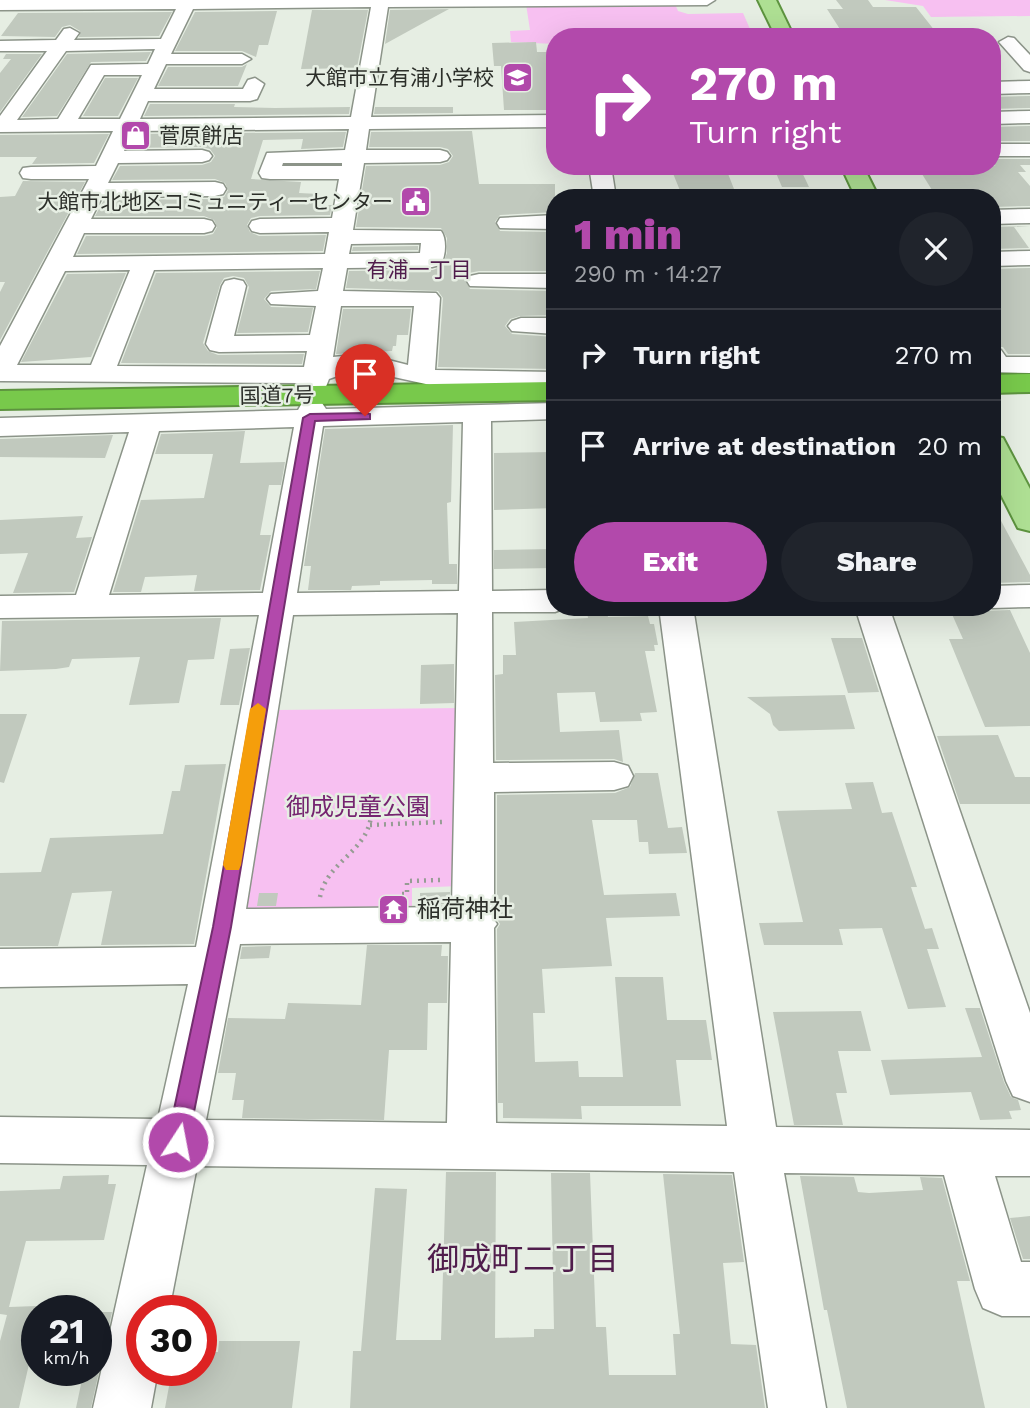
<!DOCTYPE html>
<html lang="en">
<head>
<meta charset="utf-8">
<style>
  body { margin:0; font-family:"Work Sans","Noto Sans JP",sans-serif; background:#20242c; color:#f1f3f6; height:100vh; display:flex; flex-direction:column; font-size:26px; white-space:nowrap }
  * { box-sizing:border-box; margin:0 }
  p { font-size:23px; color:#9ea1a6 }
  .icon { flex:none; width:38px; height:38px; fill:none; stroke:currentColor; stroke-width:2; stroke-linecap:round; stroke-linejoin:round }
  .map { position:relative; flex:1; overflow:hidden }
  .details { position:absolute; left:546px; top:189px; width:455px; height:427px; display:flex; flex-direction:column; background:#171b24; border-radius:28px; box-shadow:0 7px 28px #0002 }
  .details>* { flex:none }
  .banner { position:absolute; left:546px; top:28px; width:455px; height:147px; border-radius:28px; box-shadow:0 7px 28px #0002; background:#b249ab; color:#fff; overflow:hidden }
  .speed { position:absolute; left:21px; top:1295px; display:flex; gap:14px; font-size:35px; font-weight:700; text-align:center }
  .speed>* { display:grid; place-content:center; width:91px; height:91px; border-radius:50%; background:#171b24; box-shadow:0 7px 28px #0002; line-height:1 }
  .speed small { font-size:18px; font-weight:400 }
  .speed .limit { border:10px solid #d22; background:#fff; color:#111 }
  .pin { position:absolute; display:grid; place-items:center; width:60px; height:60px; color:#fff; margin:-72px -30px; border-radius:50% 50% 50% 0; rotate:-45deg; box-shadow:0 0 7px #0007 }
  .pin .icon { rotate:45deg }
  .me { position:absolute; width:77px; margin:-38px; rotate:11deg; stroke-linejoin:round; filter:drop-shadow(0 0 5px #0008) }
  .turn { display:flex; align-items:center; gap:24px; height:147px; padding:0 28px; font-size:32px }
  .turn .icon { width:91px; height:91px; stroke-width:2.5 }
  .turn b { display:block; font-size:49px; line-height:60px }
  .round { display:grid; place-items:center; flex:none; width:74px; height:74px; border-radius:37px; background:#20242c }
  .overview { display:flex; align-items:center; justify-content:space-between; height:119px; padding:0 28px }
  h1 { font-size:42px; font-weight:800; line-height:52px; color:#b249ab }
  .primary-button { display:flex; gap:14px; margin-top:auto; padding:14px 28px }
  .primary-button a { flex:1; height:80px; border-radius:42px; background:#b249ab; color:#fff; font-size:28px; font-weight:800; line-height:80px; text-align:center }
  .primary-button a+a { background:#20242c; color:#f1f3f6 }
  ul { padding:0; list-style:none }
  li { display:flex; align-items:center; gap:21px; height:91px; padding:0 28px; border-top:2px solid #363941 }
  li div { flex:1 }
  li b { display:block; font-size:26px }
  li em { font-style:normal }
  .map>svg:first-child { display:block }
</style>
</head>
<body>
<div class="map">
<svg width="1030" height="1408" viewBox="0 0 1030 1408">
  <rect width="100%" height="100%" fill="#e6eee3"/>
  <g fill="#f7c0f1">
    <path d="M885 0H1030V16L931 17 923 6Z"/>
    <path d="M674 2 678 11 688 14 743 13 750 29 731 37H555V44L511 42 510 31 530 30 526 4Z"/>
    <path d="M461 708 459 886 412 888V914L242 909 276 710Z"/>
  </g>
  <g fill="#c1c9be">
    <path d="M836 0H868L873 7H916L939 36 845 37 827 9H843Z"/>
    <path d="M449 9 425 22 385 44 390 10Z"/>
    <path d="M312 10H368L357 68 301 69Z"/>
    <path d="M277 11 268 45H259L256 57 242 51H175L195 12Z"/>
    <path d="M172 12 159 36 79 37 80 31 70 25 62 27 55 37 1 36 18 13Z"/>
    <path d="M536 42 537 52H555V110H504L501 66H494L492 43Z"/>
    <path d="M151 52 146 61 91 62 57 116 22 117 67 54Z"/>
    <path d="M6 54H42L0 112V73L11 59H3Z"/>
    <path d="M247 64 238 86H158L168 67H242Z"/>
    <path d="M105 78H138L118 116H83Z"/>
    <path d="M1030 96V108L992 109V97Z"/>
    <path d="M150 104H235L234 107 275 108 350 107 349 114 144 116Z"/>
    <path d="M375 107H453V113L374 114Z"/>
    <path d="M1030 126V141H992V127Z"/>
    <path d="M472 131 479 184H555V212L500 215 495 222 500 231 555 232V271H479L469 273 465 280 470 289 555 291V315L520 316 510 319 505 326 512 334 555 337V369L438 367 443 298 438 291 346 288 349 271 433 270 442 266 447 253V238L441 228 356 227 366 166 440 165 449 162 453 156 448 149 440 147H369L371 132Z"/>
    <path d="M346 132 343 147 301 149 303 139 263 140 251 179 301 182 299 193 319 194 317 205H332L330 215 260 216 251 218 247 225 250 232 259 236 326 235 323 251 77 254 86 236H204L213 234 217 227 214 220 204 216H95L104 200 215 199 224 197 228 190 225 183 215 179 112 180 120 166 202 165 211 162 215 156 210 149 202 147 128 148 136 134Z"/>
    <path d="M109 134 94 163 32 164 37 157H0V135Z"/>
    <path d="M992 159H1030V165H1020L1026 172H1018L1030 186V206L992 207V198H937L917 166H996L992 165Z"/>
    <path d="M670 166H725L734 189H728L732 198H683Z"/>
    <path d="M773 166H799L809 187H782Z"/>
    <path d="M23 181 85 182 0 340V292L5 282H0V197L15 196Z"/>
    <path d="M1030 226 1014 227 1029 248 992 249V227Z"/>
    <path d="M418 246V250L352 251 353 247Z"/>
    <path d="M1030 268V354H1008L1003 347H998L992 336V269Z"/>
    <path d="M320 271 316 289 271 291 264 299 271 307 313 308 308 332 237 333 249 287 244 278 233 276 224 278 220 285 203 343 208 351 218 355 304 354 302 364 121 363 156 273Z"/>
    <path d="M126 273 91 357 21 362 67 274Z"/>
    <path d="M343 309H411L408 335H397L396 346H393L392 351 336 354Z"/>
    <path d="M453 425 451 502 447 503 449 564H457V584H432V580L380 581V585L352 586 351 590H308L311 566H304L325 429Z"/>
    <path d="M245 431 240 463 285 462 281 485H269L260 535H271L260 590 194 591 197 575 145 577 141 592H113L141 500 204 498 213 454H155L161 434Z"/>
    <path d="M113 435 105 458 0 457V439Z"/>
    <path d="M553 452 555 508 494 510V453Z"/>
    <path d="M992 504 1030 575V582L992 583Z"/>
    <path d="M83 516 76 538 92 537 74 592 13 593 28 553 0 554V520Z"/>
    <path d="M555 549V568L494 569V550Z"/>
    <path d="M1010 610 1030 653V726L985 727 949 639H963L951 612Z"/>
    <path d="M607 611 608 617 648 616 650 624H654L658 645H654L655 651H645L657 712 640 713 642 721 600 722 595 692 557 693 560 732 619 730 623 762 614 759 496 760 495 675 503 674V655H516L514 622 588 618 587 612Z"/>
    <path d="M221 618 214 659 188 660 179 703 129 705 140 657 72 659 69 667 56 669 0 671 2 621Z"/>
    <path d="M831 638H862L879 692 848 693Z"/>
    <path d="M250 648 239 705H220L230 649Z"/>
    <path d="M454 664V703L420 704 421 665Z"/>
    <path d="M845 695 855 729 779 731 773 725 770 714 747 697Z"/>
    <path d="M0 714H27L4 783 0 782Z"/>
    <path d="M998 735 1015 777H1030V804H960L937 736Z"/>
    <path d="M226 764 194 944 101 945 112 891 72 893 58 946H0V873L41 872 50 838 163 834 172 791H180L185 765Z"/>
    <path d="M635 773H658L668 828 682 827 687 853 649 854 648 842H639L637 820H592L604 895 676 893 680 916 606 918 612 966 542 969 545 1013H533L535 1062 578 1061 579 1077H623L615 977H663L667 1020H706L712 1060H676L681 1106H581L582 1119 503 1118V1103H498L497 929 500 924 497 919V795L615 793 630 787Z"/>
    <path d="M873 782 882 813 892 812 917 887H911L925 929 932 928 939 949H927L946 1007 908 1009 882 928 839 929 843 945H764L759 923 803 922 777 811 852 809 845 783Z"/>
    <path d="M450 892 449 904 420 905V893Z"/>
    <path d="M259 893H278L276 906H257Z"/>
    <path d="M367 945H442L441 956H448L447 1003H428L427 1050H389L384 1120 242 1118 244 1100H232L236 1073H218L228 1018 285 1019 288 1003 361 1005Z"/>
    <path d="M271 946 269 958 240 959 242 947Z"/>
    <path d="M965 1008H980L1004 1082 1011 1097 1018 1100 1021 1110 1009 1111 1012 1119 980 1120 971 1092 890 1095 881 1060 982 1057Z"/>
    <path d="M861 1011 871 1051H838L847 1093H836L843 1125H794L773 1012Z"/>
    <path d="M446 1172H496L495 1338 534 1337V1329H554L551 1173H590L596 1327H606L609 1375H676L673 1334H680L663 1174 732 1175 744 1262 723 1263 731 1344 756 1345 765 1408H350L353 1351H361L375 1188 407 1189 396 1340H441Z"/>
    <path d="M109 1175 108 1184H116L104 1240 26 1241 9 1307 37 1306V1329L19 1408H0V1341L7 1315 0 1314V1191L60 1189 63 1176Z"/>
    <path d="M800 1176 854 1177 858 1192 869 1193 923 1190 920 1177 942 1178 970 1281H957L985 1408H847L827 1310H824Z"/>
    <path d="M1030 1216V1259H1023L1010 1218Z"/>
    <path d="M96 1312H112L91 1408H76L84 1370H96Z"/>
    <path d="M219 1341H300L292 1408H165L172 1370H201V1352H218Z"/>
  </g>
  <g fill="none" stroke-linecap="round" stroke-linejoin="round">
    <defs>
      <g id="minor">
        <path d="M0 0H715L707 5 388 7 371 117 555 115V127L369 129 366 150H440L447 152 450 156 447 160 440 162 364 163 353 230 441 231C447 239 446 257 440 265L432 267 347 268 343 291 436 293 440 298 435 370 555 372V388L435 386 357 369 329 379 325 389 315 391 305 389 301 383 0 381V346L89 179H31L23 178 20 173 23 168 31 167 96 166 113 131 0 132V116L47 51H0V41L56 40 64 29 70 28 79 33 74 40 161 39 176 9 0 10ZM371 7 351 117 140 119 148 101H250L257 99 264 84 255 78 248 80 243 89H154L166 64H242L251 59 242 54H171L193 9ZM155 49 148 64 91 65 58 119 17 120 66 51ZM104 75H142L120 119H78ZM349 129 345 150 267 153 259 173 262 178 270 179H339L332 218 260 219 252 221 249 226 252 231 260 233 329 232 325 254 73 257 84 233H204L212 231 215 226 212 221 204 219H91L102 197 215 196 223 194 226 189 223 184 215 182 108 183 118 163 202 162 209 160 212 156 209 152 202 150 124 151 134 131ZM283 163H342V166H282ZM421 243 420 253 349 254 351 244ZM323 268 318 291 271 294 267 299 271 304 316 306 310 335 234 336 246 286 243 281 234 279 225 281 222 286 206 344 210 350 219 352 307 351 304 367 117 366 154 270ZM130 270 91 365H17L65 271ZM341 306H414L408 365 365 354 333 357Z"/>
        <path d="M1008 37 1014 38 1030 55V72L1024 70 999 42Z"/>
        <path d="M1030 81V93L992 94V82Z"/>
        <path d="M1030 111V123L992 124V112Z"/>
        <rect x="992" y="144" width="38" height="12"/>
        <path d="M589 166H611L616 198H594Z"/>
        <path d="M1030 209V223L992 224V210Z"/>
        <path d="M555 215V229L500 228 497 223 500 218Z"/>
        <path d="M1030 251V265L992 266V252Z"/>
        <path d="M479 274H555V288L470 286 467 281 470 276Z"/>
        <path d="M521 318H555V334L512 331 508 326 512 321Z"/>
        <path d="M992 348 1001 350 1006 357H1030V373L992 372Z"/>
        <path d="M312 401 322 403 326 409 555 403V419L491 421 492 591 555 590V607H568L555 612H492L493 763 614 762 628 766 633 776 628 786 614 790 494 792V920L497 924 494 928 496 1123 727 1126 659 607H693L776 1127 1030 1130V1176H995L1021 1262H1030V1316H1002L983 1308 975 1289 944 1175 784 1173 826 1408H768L734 1172 197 1166 169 1311H142V1370H158L151 1408H93L147 1165 0 1163V1117L158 1119 188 984 0 987V949L196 947 259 615 0 618V596L76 595 129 432 0 436V418L298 410 302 403ZM463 422 459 591 297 593 323 426ZM294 427 263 593 109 595 159 431ZM458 613 452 907 246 909 293 615ZM451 942 447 1123 206 1120 240 944Z"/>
        <path d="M1030 585V607L992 608 990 607 992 586Z"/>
        <path d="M855 607H889L1030 1013V1102L1013 1096 1006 1081Z"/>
      </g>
      <g id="major">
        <path d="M758 0H776L794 37H776Z"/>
        <path d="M841 166H863L879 198H856Z"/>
        <path d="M992 436 1003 438 1030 489V531L1018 528 992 477Z"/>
      </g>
      <g id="highway">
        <path d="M1030 374V392L992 393V375Z"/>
        <path d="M555 382V400L0 409V391Z"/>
      </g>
    </defs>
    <use href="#minor" stroke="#8c9489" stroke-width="3"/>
    <use href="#major" stroke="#5d933f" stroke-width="4"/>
    <use href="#highway" stroke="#5d933f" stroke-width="4"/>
    <g stroke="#969c94" stroke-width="4.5" stroke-dasharray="2 5" stroke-linecap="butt">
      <path d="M370 825 442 822"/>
      <path d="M402 894H407V881L441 880"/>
      <path d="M320 897C326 869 348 860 363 838 371 826 372 813 373 799"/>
    </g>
    <use href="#minor" fill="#fff" fill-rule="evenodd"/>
    <use href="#major" fill="#aedf93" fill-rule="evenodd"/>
    <use href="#highway" fill="#78c94b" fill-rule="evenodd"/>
  </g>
  <path fill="#b249ab" stroke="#742f6f" stroke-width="2" d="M365 413 370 414V419L315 421 231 927 188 1142 185 1149 178 1152 170 1149 167 1142 213 927 303 418 310 414Z"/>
  <path fill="#f59e0b" d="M258 703 266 709 241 865 239 870H226L223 865 250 709Z"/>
  <defs>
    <symbol id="school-square" viewBox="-11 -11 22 22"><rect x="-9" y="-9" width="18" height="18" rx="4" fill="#b249ab" stroke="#e6eee3"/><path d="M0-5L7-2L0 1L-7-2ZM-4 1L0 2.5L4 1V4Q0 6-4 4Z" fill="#fff"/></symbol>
    <symbol id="shop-square" viewBox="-11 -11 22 22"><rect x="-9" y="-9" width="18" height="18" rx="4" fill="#b249ab" stroke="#e6eee3"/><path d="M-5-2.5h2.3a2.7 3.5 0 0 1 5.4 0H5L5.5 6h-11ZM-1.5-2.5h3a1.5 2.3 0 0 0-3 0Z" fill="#fff"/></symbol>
    <symbol id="civic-square" viewBox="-11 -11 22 22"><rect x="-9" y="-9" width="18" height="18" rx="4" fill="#b249ab" stroke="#e6eee3"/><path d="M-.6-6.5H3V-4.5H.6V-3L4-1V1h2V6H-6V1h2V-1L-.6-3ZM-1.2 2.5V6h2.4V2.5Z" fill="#fff"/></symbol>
    <symbol id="temple-square" viewBox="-11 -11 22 22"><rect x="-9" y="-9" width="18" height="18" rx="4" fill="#b249ab" stroke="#e6eee3"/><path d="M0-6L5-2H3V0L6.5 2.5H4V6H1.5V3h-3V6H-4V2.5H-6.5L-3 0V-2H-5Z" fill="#fff"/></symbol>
  </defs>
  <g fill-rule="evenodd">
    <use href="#school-square" x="500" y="60" width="35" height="35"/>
    <use href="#shop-square" x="118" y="118" width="35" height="35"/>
    <use href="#civic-square" x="398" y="184" width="35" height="35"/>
    <use href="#temple-square" x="376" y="892" width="35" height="35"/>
  </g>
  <g text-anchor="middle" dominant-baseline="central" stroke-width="5" stroke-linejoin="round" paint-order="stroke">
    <g font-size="21" fill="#2c2f2a" stroke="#e6eee3" text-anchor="end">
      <text x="494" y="77">大館市立有浦小学校</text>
      <text x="159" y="135" text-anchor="start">菅原餅店</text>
      <text x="393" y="201">大館市北地区コミュニティーセンター</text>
    </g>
    <g font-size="21" fill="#501d4c" stroke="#e6eee3">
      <text x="419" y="269">有浦一丁目</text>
    </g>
    <g font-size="21" fill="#2c2f2a" stroke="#e6eee3">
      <text transform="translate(277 395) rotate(-1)">国道7号</text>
    </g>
    <g font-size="24" fill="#752470" stroke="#e6eee3">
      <text x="358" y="807">御成児童公園</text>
    </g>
    <g font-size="24" fill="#2c2f2a" stroke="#e6eee3" text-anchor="start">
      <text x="417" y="909">稲荷神社</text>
    </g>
    <g font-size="32" fill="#501d4c" stroke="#e6eee3">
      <text x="523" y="1259">御成町二丁目</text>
    </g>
  </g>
</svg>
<div class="speed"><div>21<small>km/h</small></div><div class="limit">30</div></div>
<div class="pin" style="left:365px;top:416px;background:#d93025"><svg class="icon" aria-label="arrive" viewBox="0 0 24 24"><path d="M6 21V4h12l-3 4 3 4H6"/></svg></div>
<svg class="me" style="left:178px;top:1142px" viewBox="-20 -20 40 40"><circle r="17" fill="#b249ab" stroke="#fff" stroke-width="3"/><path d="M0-11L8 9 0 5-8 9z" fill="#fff"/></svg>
<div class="banner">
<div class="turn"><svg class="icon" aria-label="right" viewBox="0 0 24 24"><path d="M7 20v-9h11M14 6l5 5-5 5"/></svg><div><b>270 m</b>Turn right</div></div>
</div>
<section class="details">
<div class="overview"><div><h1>1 min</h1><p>290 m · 14:27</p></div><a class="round"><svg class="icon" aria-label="close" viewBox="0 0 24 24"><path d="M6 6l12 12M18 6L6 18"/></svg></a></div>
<ul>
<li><svg class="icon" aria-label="right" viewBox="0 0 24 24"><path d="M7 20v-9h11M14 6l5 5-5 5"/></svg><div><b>Turn right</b></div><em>270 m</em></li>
<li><svg class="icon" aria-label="arrive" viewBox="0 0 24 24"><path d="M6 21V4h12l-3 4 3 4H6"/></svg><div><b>Arrive at destination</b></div><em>20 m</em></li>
</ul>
<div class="primary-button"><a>Exit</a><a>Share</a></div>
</section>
</div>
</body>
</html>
